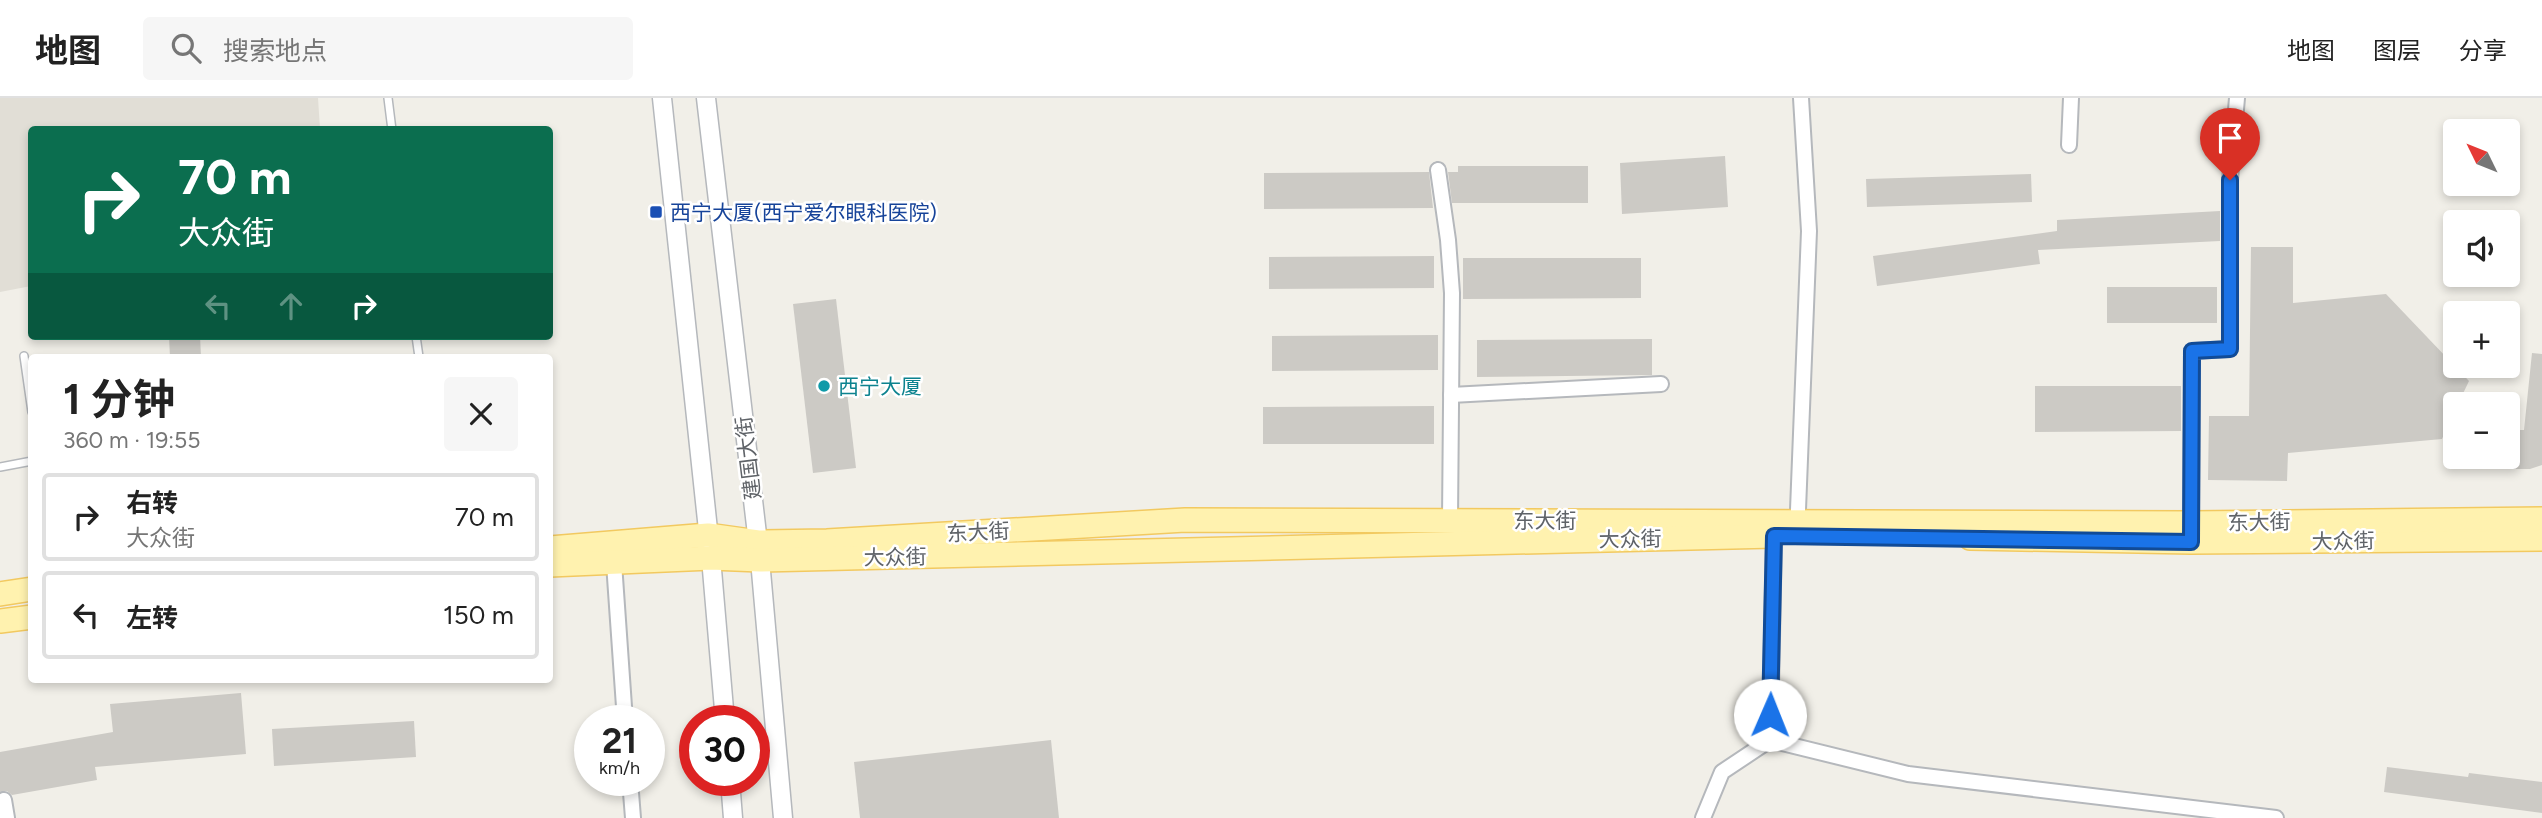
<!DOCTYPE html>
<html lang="zh">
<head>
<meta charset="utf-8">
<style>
  body { margin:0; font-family:Figtree,"Noto Sans SC",sans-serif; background:#f6f6f6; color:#222; height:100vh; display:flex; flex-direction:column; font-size:26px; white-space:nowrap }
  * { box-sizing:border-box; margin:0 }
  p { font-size:23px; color:#767676 }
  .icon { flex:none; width:38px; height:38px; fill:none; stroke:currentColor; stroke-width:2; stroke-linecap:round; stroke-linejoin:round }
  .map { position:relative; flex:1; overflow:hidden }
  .sheet { position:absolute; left:28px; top:256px; width:525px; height:329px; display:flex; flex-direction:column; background:#fff; border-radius:7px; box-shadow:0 4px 10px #0003 }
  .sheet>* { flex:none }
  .hud { position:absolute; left:28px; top:28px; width:525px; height:214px; border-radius:7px; box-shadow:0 4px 10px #0003; background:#0b6e4f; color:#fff; overflow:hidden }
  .needle { width:46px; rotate:313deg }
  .tools { position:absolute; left:2443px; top:21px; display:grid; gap:14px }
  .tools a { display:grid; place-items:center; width:77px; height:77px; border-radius:7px; background:#fff; box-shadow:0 4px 10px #0003; font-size:35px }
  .speed { position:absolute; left:574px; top:607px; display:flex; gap:14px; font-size:35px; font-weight:700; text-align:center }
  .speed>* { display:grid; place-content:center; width:91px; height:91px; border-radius:50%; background:#fff; box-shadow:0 4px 10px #0003; line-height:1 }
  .speed small { font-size:18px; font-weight:400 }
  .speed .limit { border:10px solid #d22; background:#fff; color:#111 }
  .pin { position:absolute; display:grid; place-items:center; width:60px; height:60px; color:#fff; margin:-72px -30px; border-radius:50% 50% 50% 0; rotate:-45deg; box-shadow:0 0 7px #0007 }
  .pin .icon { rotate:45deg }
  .me { position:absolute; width:77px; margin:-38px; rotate:1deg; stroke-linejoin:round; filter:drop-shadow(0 0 5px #0008) }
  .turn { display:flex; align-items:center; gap:24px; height:147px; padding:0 35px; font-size:32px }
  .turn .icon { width:91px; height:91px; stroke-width:2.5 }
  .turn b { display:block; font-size:49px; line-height:60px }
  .lanes { display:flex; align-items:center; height:66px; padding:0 35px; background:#0003; justify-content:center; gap:35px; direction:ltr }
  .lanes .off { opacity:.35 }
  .round { display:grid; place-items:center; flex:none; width:74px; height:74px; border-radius:7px; background:#f6f6f6 }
  .summary { display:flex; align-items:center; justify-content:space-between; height:119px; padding:0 35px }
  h1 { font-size:42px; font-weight:700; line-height:52px }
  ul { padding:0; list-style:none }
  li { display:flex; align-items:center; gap:21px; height:88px; margin:0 14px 10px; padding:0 21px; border:4px solid #e0e0e0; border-radius:7px }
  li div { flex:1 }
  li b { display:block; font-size:26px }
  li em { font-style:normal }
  header { display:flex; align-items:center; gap:42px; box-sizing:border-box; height:98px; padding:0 35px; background:#fff; border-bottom:2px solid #e0e0e0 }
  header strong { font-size:33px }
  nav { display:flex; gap:38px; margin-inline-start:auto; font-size:24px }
  .search { width:490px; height:63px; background:#f6f6f6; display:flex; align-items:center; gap:18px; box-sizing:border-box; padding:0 24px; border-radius:7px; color:#767676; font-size:26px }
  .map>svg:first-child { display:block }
</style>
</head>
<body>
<header>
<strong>地图</strong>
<div class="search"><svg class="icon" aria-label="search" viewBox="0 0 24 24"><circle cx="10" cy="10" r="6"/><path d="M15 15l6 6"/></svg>搜索地点</div>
<nav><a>地图</a><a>图层</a><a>分享</a></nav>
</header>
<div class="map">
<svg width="2542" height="720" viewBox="0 0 2542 720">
  <rect width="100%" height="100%" fill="#f1efe8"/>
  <path fill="#e1ded6" d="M0 0H318L320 31 32 32 31 188 0 194Z"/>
  <g fill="#cccac5">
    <path d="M1725 58 1728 109 1622 116 1620 65Z"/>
    <path d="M1458 68H1588V105H1452L1448 74H1458Z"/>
    <path d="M1429 74 1433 110 1264 111V75Z"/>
    <path d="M2031 76 2032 104 1867 109 1866 81Z"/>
    <path d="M2220 113V143L2038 152 2040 166 1877 188 1873 158 2057 133V122Z"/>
    <path d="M2251 149H2293V205L2386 196 2469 283 2458 306H2455V312L2442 341 2288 355 2287 383 2208 382 2209 318H2249Z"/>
    <path d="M1434 158V190L1269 191V159Z"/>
    <path d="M1463 160H1641V200L1463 201Z"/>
    <rect x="2107" y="189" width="110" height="36"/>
    <path d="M836 201 856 370 813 375 793 206Z"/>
    <path d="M1438 237V272L1272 273V238Z"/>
    <path d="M169 238H200L201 259H170Z"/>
    <path d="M1652 241V277L1477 279V242Z"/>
    <path d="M2532 255 2542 256V367L2530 371H2508V332H2524Z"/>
    <path d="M2035 288H2181V333L2035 334Z"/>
    <path d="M1434 308V346H1263V309Z"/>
    <path d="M241 595 246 656 95 669 97 682 12 697 7 693 0 694V654L113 634 110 606Z"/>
    <path d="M414 623 416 659 274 668 272 631Z"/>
    <path d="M1051 642 1059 720H860L854 664Z"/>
    <path d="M2387 669 2468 679 2469 675 2542 684V715L2384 694Z"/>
  </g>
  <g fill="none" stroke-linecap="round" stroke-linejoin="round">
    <defs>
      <g id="service">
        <path d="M388 0 392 32"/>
        <path d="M416 238 419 259"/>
        <path d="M24 258 32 314"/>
        <path d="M0 369 32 363"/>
      </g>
      <g id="minor">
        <path d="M2069 47 2071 0"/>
        <path d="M1438 72 1448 142 1452 195 1450 422"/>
        <path d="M1451 297 1661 286"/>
        <path d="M2191 431 2192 253 2230 251V82L2237 0"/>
        <path d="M1797 437 1809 133 1801 0"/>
        <path d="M614 465 625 623"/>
        <path d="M1770 642 1774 438"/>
        <path d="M630 682 633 720"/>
        <path d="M4 702 7 720"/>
        <path d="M1703 720 1722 674 1770 642 1908 676 2276 720"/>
      </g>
      <g id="tertiary">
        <path d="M662 0 711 460 725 623"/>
        <path d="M706 0 760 462 783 720"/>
        <path d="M730 682 733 720"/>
      </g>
      <g id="primary">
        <path d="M1970 440 2191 444 2542 441"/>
        <path d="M550 450 708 437 758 444 827 443 1185 422 2191 425 2542 421"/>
        <path d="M550 467 711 460 760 462 1774 438"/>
        <path d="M0 496 32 491"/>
        <path d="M0 523 32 519"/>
      </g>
    </defs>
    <use href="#service" stroke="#b5b8bc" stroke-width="10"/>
    <use href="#minor" stroke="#b5b8bc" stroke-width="18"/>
    <use href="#tertiary" stroke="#b5b8bc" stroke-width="21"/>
    <use href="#primary" stroke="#f2c960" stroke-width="26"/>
    <use href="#service" stroke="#fff" stroke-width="7"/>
    <use href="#minor" stroke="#fff" stroke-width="14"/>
    <use href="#tertiary" stroke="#fff" stroke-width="18"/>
    <use href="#primary" stroke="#fff2af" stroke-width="23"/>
  </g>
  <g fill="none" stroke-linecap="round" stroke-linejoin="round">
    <defs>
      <path id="route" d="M1770 617 1774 438 2191 444 2192 253 2230 251V82"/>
    </defs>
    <use href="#route" stroke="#114b97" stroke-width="18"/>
    <use href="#route" stroke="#1a73e8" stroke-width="12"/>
  </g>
  <rect fill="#1a4fb4" stroke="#fff" stroke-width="2.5" x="649" y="107" width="14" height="14" rx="3.5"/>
  <circle fill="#0f9aa8" stroke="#fff" stroke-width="2.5" cx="824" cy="288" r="7"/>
  <g text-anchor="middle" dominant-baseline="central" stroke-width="5" stroke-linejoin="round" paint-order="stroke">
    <g font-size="21" fill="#164399" stroke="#fff" text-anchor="start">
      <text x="670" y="114">西宁大厦(西宁爱尔眼科医院)</text>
    </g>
    <g font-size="21" fill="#0d838f" stroke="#fff" text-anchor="start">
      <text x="838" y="288">西宁大厦</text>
    </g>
    <g font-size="21" fill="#5f6368" stroke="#fff">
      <text transform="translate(748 360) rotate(-97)">建国大街</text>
      <text x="1545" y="422">东大街</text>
      <text transform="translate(2259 424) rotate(-1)">东大街</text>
      <text transform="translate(978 434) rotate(-3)">东大街</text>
      <text transform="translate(1630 441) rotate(-1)">大众街</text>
      <text transform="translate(2343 443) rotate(-1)">大众街</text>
      <text transform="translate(895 459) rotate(-1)">大众街</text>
    </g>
  </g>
</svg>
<div class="tools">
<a><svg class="needle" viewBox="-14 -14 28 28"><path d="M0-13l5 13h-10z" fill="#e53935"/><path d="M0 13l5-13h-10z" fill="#767676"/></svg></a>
<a><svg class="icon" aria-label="sound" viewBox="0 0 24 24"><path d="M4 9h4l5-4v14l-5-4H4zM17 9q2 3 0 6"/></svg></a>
<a>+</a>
<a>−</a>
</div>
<div class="speed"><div>21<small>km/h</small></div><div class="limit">30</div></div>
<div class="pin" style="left:2230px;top:82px;background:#d93025"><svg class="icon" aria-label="arrive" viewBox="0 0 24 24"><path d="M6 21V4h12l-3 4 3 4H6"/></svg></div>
<svg class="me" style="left:1770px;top:617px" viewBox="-20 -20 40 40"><circle r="19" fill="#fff"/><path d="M0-13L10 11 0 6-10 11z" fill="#1a73e8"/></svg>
<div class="hud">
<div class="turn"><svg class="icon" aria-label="right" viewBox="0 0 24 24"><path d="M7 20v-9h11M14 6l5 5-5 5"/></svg><div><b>70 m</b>大众街</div></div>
<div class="lanes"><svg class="icon off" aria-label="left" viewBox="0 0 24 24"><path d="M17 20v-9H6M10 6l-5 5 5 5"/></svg><svg class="icon off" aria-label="ahead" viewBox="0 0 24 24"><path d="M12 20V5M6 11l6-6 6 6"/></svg><svg class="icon" aria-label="right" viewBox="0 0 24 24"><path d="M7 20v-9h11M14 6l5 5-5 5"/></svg></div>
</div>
<section class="sheet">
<div class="summary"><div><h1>1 分钟</h1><p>360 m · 19:55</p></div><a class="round"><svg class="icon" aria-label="close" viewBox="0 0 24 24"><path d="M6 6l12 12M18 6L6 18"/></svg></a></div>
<ul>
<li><svg class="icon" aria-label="right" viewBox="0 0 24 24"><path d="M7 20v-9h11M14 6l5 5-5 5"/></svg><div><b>右转</b><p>大众街</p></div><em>70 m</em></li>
<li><svg class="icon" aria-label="left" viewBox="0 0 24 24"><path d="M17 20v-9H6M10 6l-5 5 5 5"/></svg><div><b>左转</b></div><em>150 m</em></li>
</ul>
</section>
</div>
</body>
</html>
